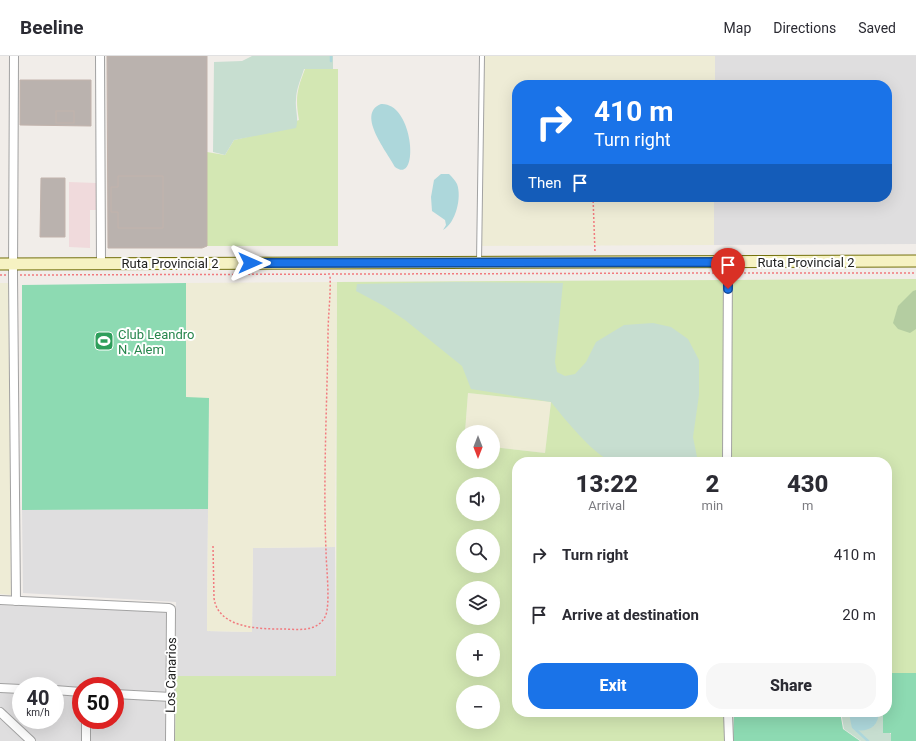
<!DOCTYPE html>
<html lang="en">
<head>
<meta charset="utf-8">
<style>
  body { margin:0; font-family:Roboto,sans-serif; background:#f7f7f7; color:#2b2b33; height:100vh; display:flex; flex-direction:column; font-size:15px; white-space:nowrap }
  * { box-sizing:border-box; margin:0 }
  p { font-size:13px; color:#7c7c81 }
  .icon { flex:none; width:22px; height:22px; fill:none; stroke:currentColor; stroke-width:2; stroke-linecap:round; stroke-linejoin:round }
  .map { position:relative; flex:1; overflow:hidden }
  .panel { position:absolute; left:512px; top:401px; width:380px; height:260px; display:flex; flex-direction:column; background:#fff; border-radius:16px; box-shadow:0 4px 16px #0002 }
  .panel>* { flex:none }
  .hud { position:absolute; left:512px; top:24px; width:380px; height:122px; border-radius:16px; box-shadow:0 4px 16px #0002; background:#1a73e8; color:#fff; overflow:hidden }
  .needle { width:26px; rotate:180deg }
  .controls { position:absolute; left:456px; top:369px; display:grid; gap:8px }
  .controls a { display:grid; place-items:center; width:44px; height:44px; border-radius:50%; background:#fff; box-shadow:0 4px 16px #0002; font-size:20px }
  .speed { position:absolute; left:12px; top:621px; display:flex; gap:8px; font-size:20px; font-weight:700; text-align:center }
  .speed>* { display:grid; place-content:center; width:52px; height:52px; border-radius:50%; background:#fff; box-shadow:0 4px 16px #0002; line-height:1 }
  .speed small { font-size:10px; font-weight:400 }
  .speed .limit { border:6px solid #d22; background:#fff; color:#111 }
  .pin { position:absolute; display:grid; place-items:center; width:34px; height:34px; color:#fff; margin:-41px -17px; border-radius:50% 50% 50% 0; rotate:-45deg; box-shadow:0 0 4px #0007 }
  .pin .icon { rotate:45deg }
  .me { position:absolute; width:44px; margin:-22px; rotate:90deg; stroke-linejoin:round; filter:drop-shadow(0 0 3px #0008) }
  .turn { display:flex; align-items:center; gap:14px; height:84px; padding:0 16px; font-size:18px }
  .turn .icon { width:52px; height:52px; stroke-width:2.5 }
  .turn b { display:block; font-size:28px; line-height:34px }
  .then { display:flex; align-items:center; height:38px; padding:0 16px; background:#0003; gap:8px; font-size:15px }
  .eta { display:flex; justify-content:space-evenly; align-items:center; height:68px; text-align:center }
  .eta b { font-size:24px; font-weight:800; line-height:28px }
  .cta { display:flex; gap:8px; margin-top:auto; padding:8px 16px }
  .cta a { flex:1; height:46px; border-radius:16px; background:#1a73e8; color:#fff; font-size:16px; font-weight:800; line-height:46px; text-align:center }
  .cta a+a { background:#f7f7f7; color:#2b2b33 }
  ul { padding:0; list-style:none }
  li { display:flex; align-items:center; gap:12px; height:60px; padding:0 16px }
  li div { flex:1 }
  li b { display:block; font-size:15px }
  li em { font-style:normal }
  header { display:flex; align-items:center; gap:24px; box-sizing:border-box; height:56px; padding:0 20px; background:#fff; border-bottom:1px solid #e1e1e2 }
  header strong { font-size:19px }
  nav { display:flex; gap:22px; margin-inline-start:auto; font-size:14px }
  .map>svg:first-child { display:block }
</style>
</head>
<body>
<header>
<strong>Beeline</strong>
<nav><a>Map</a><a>Directions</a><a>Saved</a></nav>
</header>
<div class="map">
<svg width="916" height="685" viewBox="0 0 916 685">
  <rect width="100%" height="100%" fill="#f1ede9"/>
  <g fill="#dfdedf" fill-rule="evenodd">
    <path d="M715 0H916V188L714 189V141H887V29H715Z"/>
    <path d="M208 453 207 575 252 576 253 492 335 491 336 621 176 620V546L23 537 22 454Z"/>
    <path d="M0 549 166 556 165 685H0ZM21 630H55V664H21ZM81 630H115V664H81Z"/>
  </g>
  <path fill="#f0dadc" d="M69 126 96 127V154H90V192L69 191Z"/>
  <g fill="#eeecd6">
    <path d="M480 0H715V29H517V141H714V189L480 190Z"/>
    <path d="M337 226 335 491 253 492 252 576 207 575 209 342H186V227Z"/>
    <path d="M0 227H9L11 539 0 538Z"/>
    <path d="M468 337 551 346 545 397 493 391V376H465Z"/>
  </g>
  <g fill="#d3e7b3" fill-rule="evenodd">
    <path d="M305 13H338V190H207V96L225 99 234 84 261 78 299 64C295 41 297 34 305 13Z"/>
    <path d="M916 223V617H887V406H731V224Z"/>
    <path d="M724 224 723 406H517V656H724V685H175L176 620H336L337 226ZM468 337 551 346 545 397 493 391V406H463V376H465ZM463 428H493V458H463ZM463 480H493V510H463ZM463 532H493V562H463ZM463 584H493V614H463ZM463 636H493V666H463Z"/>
  </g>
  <path fill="#b4cda1" d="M916 234V273L910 277 898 273 893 267 898 250 913 235Z"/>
  <g fill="#c7ded0">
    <path d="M252 0H333V13H304C301 23 296 33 296 44 295 54 299 62 296 72L234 84 225 99 213 96 214 6 242 5Z"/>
    <path d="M455 226 563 227 555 306 557 316 565 320 575 318 586 306 596 286 624 269 653 267 671 271 688 283 699 304V339L693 381 698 406C678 406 625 410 609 404 592 397 563 361 551 346L471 333 462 310 405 264 384 250 356 235 357 228Z"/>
    <path d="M841 656H884L888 675 897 685H861L844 673Z"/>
  </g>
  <g fill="#8ddab2">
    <path d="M186 227V341L209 342 208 453 22 454V229Z"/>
    <path d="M887 617H916V685H891V677H883V656H887Z"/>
    <path d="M734 656H840L843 673 860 685H733Z"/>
  </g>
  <g fill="#add7db">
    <path d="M381 48C414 46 420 130 395 111 389 98 355 58 381 48Z"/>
    <path d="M441 118H449C452 121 455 124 457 128 462 141 456 167 443 174L446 169 445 164 432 155 431 141 434 124Z"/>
    <path d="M850 656H879C878 671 869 676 855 674Z"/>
  </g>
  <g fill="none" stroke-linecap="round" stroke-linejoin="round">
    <g stroke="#add7db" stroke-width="2.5">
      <path d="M331 5V0"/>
      <path d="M850 656 853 671 868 685"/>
    </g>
  </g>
  <g fill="#bab2ae" stroke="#c2b3ac">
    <path d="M107 0H207V190L202 192H108Z"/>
    <path d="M20 24H91V70L20 69Z"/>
    <rect x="56" y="55" width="18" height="12"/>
    <path d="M118 120H163V172H118V156H111V131H118Z"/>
    <path d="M41 122H65V181H40Z"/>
  </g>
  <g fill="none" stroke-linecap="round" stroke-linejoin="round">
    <defs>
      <path id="lane" d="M479 206 482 0"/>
      <g id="street">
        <path d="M14 0 13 219 16 545"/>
        <path d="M100 0 101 208"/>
        <path d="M727 406 728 206"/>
        <path d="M0 544 169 552 171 553 170 685"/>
        <path d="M0 632 21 633"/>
        <path d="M55 634 81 636"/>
        <path d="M115 638 171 641"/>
        <path d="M0 656 31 685"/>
        <path d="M728 656 729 685"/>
        <path d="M86 685V664"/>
      </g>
      <path id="secondary" d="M0 208 916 205"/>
    </defs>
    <use href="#lane" stroke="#a2a2a2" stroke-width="6"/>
    <use href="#street" stroke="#a2a2a2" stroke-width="10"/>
    <use href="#secondary" stroke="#74710d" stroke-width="13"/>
    <g stroke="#f17a7e" stroke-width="1.5" stroke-dasharray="2 2" stroke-linecap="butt">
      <path d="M593 141 595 196"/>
      <path d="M736 217H916"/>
      <path d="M0 219H6"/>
      <path d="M20 219 720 217"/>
      <path d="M213 490 214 542C218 572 258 573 281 573 297 573 316 577 325 561 331 550 326 509 326 495 323 423 327 351 328 279 328 259 331 239 330 219"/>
    </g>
    <use href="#lane" stroke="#fff" stroke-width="4"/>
    <use href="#street" stroke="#fff" stroke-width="8"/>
    <use href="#secondary" stroke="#f6f2c2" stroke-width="11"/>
  </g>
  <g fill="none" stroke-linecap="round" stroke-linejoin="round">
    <defs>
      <path id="route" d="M250 207 728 206V233"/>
    </defs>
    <use href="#route" stroke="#114b97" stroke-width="10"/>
    <use href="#route" stroke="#1a73e8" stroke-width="7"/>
  </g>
  <defs>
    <symbol id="stadium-square" viewBox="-11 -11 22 22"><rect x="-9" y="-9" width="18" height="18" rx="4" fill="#2e9e5b" stroke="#fff"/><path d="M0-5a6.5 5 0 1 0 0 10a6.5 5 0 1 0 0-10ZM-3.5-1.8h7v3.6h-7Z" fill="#fff"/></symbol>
  </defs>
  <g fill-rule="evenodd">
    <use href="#stadium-square" x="93" y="274" width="22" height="22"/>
  </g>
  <g text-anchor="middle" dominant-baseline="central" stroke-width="4" stroke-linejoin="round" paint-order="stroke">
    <g font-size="13" fill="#212121" stroke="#fff">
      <text x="806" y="206">Ruta Provincial 2</text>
      <text x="170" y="207">Ruta Provincial 2</text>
      <text transform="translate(171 619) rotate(-89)">Los Canarios</text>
    </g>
    <g font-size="13" fill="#27864d" stroke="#fff" text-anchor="start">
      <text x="118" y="278">Club Leandro<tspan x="118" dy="15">N. Alem</tspan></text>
    </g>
  </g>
</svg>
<div class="controls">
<a><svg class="needle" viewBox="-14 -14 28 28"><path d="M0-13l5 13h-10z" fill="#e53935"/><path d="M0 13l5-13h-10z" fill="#7c7c81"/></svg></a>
<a><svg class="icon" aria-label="sound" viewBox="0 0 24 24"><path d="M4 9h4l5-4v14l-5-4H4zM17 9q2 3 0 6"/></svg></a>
<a><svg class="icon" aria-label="search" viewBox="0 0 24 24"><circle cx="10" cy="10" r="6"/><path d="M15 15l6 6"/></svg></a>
<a><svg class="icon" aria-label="layers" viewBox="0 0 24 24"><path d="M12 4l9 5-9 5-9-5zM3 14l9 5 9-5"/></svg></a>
<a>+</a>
<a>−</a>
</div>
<div class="speed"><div>40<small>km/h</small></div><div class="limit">50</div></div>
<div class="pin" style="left:728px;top:233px;background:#d93025"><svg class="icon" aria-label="arrive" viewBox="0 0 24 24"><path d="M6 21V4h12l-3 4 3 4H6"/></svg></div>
<svg class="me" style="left:250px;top:207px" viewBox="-20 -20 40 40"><path d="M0-17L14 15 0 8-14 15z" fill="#1a73e8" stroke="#fff" stroke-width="4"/></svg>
<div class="hud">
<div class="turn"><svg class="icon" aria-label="right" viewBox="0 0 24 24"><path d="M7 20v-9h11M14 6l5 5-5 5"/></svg><div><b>410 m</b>Turn right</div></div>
<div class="then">Then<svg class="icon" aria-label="arrive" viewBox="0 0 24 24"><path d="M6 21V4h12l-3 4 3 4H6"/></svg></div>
</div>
<section class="panel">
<div class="eta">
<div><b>13:22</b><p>Arrival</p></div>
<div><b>2</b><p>min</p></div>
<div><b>430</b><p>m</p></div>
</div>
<ul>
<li><svg class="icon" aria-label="right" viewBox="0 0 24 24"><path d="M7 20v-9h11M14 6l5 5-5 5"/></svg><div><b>Turn right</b></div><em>410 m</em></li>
<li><svg class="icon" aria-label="arrive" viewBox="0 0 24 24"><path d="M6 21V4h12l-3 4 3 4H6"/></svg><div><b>Arrive at destination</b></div><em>20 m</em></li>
</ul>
<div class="cta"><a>Exit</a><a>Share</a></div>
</section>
</div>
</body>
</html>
